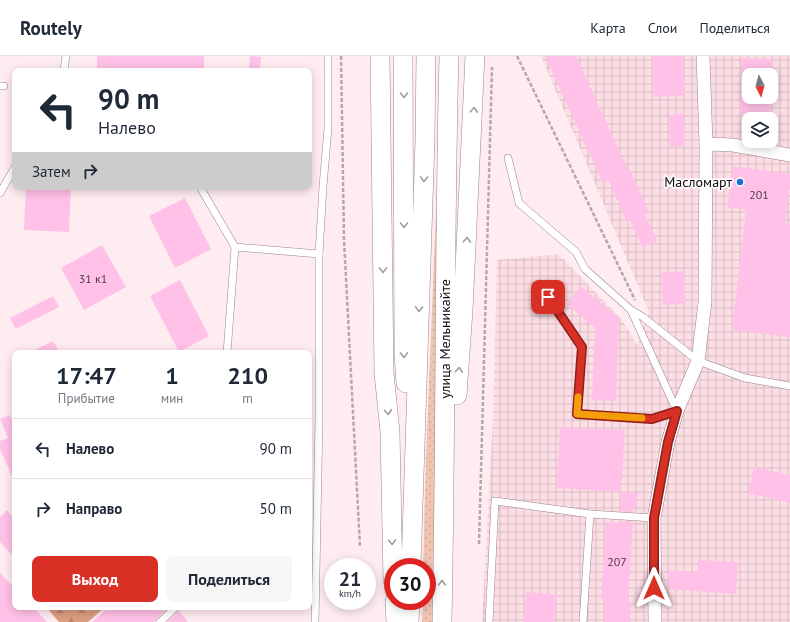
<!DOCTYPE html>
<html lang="ru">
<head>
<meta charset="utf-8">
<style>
  body { margin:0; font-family:"PT Sans",sans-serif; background:#f6f6f7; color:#1f2937; height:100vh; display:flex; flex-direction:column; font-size:15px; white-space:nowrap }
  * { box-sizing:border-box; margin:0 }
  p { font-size:13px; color:#747a83 }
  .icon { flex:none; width:22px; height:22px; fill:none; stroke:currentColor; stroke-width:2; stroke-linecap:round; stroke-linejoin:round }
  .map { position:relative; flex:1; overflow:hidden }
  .sheet { position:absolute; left:12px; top:294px; width:300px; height:260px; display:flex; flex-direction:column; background:#fff; border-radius:8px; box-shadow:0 2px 10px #0003 }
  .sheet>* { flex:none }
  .guide { position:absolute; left:12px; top:12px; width:300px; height:122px; border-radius:8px; box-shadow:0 2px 10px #0003; background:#fff; color:#1f2937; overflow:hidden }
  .needle { width:26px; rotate:174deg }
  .tools { position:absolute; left:742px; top:12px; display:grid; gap:8px }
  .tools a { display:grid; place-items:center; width:36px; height:36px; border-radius:8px; background:#fff; box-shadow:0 2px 10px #0003; font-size:20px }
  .speed { position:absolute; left:324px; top:502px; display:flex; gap:8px; font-size:20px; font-weight:700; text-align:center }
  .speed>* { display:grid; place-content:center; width:52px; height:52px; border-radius:50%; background:#fff; box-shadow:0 2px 10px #0003; line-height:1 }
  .speed small { font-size:10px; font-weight:400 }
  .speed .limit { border:6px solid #d22; background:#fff; color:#111 }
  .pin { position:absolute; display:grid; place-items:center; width:34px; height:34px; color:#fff; margin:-17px; border-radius:8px; box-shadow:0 2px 6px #0006 }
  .me { position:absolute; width:44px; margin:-22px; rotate:0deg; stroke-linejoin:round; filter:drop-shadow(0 0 3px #0008) }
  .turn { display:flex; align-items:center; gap:14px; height:84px; padding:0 20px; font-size:18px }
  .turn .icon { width:52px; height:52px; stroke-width:2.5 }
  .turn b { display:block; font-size:28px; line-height:34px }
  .then { display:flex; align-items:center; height:38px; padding:0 20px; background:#0003; gap:8px; font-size:15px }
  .eta { display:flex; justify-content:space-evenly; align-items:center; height:68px; text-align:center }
  .eta b { font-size:24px; font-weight:800; line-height:28px }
  .action { display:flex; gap:8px; margin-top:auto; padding:8px 20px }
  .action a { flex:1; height:46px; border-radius:8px; background:#d93025; color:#fff; font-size:16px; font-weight:800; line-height:46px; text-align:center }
  .action a+a { background:#f6f6f7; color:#1f2937 }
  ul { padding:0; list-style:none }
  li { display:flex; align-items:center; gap:12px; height:60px; padding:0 20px; border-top:1px solid #e0e1e3 }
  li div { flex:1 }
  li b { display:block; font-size:15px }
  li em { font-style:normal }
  header { display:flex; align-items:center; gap:24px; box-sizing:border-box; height:56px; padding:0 20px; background:#fff; border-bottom:1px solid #e0e1e3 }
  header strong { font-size:19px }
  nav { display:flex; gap:22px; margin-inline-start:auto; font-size:14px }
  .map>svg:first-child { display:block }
</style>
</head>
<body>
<header>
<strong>Routely</strong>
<nav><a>Карта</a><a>Слои</a><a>Поделиться</a></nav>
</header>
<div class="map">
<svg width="790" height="566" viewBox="0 0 790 566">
  <defs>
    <pattern id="industrial-grid" width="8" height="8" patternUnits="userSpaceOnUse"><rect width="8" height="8" fill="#fddee5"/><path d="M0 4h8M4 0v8" fill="none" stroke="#d8bdc3"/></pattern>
    <pattern id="grass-dots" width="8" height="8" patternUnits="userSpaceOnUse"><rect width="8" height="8" fill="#f0c4b1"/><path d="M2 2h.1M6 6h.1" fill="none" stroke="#cda797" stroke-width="1.8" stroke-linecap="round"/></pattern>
    <pattern id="forest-firs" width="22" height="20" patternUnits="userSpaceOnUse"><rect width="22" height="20" fill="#db9d80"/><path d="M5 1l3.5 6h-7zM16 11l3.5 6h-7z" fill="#bb866d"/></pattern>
  </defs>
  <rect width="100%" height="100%" fill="#ffecf0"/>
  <path fill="url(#industrial-grid)" fill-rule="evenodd" d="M541 0H790V566H482L493 363 497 204 559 198 622 264 637 289 649 256ZM749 19H771V41H749ZM749 63H771V85H749Z"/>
  <path fill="url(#grass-dots)" d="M436 154H439L435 481 432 566H422L423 545H427V511H423L426 401Z"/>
  <path fill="url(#forest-firs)" d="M46 551H105L88 566H59Z"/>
  <g fill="#ffc1e7">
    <rect x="97" y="0" width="107" height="15"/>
    <path d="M250 0 261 1 260 15H249Z"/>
    <path d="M545 0H576L629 116 631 115 649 157 645 158 657 185 643 191 630 165 627 166 609 125 603 127Z"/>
    <path d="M652 0H683L685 39 654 41Z"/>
    <path d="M741 2 772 3 771 19H741Z"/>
    <path d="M740 41H771L770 60 740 59Z"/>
    <path d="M684 58 685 90 670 91 669 59Z"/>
    <path d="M733 110 790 118V127L785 167 790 168V281L732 274 746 154 727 151Z"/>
    <path d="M26 131H71L69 176 24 174Z"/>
    <path d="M185 142 211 193 175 212 149 160Z"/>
    <path d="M102 189 126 231 84 254 61 212Z"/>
    <path d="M684 215 686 247 663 249 661 217Z"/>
    <path d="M180 224 209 280 179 296 150 240Z"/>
    <path d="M581 230 619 262 616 345 592 344 595 272 567 248Z"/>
    <path d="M53 240 59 251 16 273 10 262Z"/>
    <path d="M53 285 60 297H29Z"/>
    <path d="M10 359 15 370V427L0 393V385L8 382 0 363Z"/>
    <path d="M560 371 625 374 621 436 557 432Z"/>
    <path d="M754 411 790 419V447L748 437Z"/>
    <path d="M621 436 638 437 637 452 634 451 633 456 620 455Z"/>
    <path d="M7 454 15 463V502L0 486V461Z"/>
    <path d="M620 465 633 466 628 546H631L630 566H604V543H601L606 466 620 467Z"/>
    <path d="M698 504 738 506 736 538 667 533 668 514 698 516Z"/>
    <path d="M0 517 15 533V551H33L47 566H0Z"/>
    <path d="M527 536 557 539 554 566H523Z"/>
    <path d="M109 551H169L157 562 155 566H92Z"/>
    <path d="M179 555 188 566H167Z"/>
  </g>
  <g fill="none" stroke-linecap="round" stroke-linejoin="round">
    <defs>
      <g id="lane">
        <path d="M64 15 66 0"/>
        <path d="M0 30H4"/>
        <path d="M508 102 519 147 576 196 585 213 631 254 677 355 652 363 577 357 582 291 540 228"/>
        <path d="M200 131 235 191 227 297"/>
        <path d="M0 137 15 111"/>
        <path d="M235 191 319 198"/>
        <path d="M631 254 643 261 698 305 745 322 790 330"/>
        <path d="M160 566 176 551"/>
        <path d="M315 566 319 363V198L323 130 328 72V0"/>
        <path d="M489 566 495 445 590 458"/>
        <path d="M583 566 590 458 654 462"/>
      </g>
      <g id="street">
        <path d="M706 88 733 89 790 99"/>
        <path d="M655 566 654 462 668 386 677 355 698 305 705 246 706 88 703 0"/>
      </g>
      <g id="secondary">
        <path d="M380 0 384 317 390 376 393 524"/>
        <path d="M403 0 404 297 406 327"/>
        <path d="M457 339 463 254 475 0"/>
        <path d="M411 511 425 84 426 0"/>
        <path d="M395 545 396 566"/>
        <path d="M409 566 410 545"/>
        <path d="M442 566C446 377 444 189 449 0"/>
      </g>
    </defs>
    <use href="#lane" stroke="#9a858a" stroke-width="8"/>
    <use href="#street" stroke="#9a858a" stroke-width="14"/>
    <use href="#secondary" stroke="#9a858a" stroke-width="20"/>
    <g stroke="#b6a7aa" stroke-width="2.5" stroke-dasharray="4 2" stroke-linecap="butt">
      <path d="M341 0 344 184 360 491"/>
      <path d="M517 0 635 244"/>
      <path d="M479 488 492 11"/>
    </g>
    <use href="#lane" stroke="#fff" stroke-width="7"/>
    <use href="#street" stroke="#fff" stroke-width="13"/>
    <use href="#secondary" stroke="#fff" stroke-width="19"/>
  </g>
  <defs><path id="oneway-chevron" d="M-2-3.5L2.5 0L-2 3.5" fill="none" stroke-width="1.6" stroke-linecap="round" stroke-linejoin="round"/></defs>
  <g stroke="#a09d9e">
    <use href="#oneway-chevron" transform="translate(404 39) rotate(89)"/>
    <use href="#oneway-chevron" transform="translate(474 54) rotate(-87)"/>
    <use href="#oneway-chevron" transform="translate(424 123) rotate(92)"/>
    <use href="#oneway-chevron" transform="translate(404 169) rotate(90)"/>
    <use href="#oneway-chevron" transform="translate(467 184) rotate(-87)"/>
    <use href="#oneway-chevron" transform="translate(383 214) rotate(89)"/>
    <use href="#oneway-chevron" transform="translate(419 253) rotate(92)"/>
    <use href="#oneway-chevron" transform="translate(404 299) rotate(88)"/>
    <use href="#oneway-chevron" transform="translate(459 314) rotate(-85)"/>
    <use href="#oneway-chevron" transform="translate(388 356) rotate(85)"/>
    <use href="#oneway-chevron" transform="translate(392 486) rotate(89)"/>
    <use href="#oneway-chevron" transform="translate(442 527) rotate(-89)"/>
  </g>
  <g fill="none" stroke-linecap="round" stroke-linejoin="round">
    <defs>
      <path id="route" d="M548 241 582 291 577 358 652 363 677 355 668 386 654 462V532"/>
    </defs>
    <use href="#route" stroke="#8d1f18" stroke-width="10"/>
    <use href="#route" stroke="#d93025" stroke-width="7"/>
    <path stroke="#f59e0b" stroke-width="7" d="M578 341 577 358 642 362"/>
  </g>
  <circle fill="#1770d9" stroke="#fff" stroke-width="1.5" cx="740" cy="126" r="4"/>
  <g text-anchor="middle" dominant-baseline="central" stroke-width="3.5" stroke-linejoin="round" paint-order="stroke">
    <g font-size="12" fill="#4d3844">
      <text x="759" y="138">201</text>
      <text x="93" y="222">31 к1</text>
      <text x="617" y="505">207</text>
    </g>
    <g font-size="14" fill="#120b0d" stroke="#fff" text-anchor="end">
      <text x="732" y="126">Масломарт</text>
    </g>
    <g font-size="14" fill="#120b0d" stroke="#fff">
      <text transform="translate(445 283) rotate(-90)">улица Мельникайте</text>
    </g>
  </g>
</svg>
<div class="tools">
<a><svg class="needle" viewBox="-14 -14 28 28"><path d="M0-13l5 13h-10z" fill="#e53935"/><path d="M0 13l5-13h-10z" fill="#747a83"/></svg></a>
<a><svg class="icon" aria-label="layers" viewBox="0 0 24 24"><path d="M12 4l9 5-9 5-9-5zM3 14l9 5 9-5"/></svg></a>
</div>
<div class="speed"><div>21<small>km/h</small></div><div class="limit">30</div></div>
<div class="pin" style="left:548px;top:241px;background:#d93025"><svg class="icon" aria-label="arrive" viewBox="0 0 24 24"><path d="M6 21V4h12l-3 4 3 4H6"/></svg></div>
<svg class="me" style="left:654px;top:532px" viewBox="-20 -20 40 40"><path d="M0-17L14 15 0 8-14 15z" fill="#d93025" stroke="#fff" stroke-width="4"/></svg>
<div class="guide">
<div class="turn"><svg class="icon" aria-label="left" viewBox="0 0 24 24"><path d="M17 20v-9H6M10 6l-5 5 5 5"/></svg><div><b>90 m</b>Налево</div></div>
<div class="then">Затем<svg class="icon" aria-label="right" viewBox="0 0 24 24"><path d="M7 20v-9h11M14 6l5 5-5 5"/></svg></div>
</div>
<section class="sheet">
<div class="eta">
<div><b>17:47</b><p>Прибытие</p></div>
<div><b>1</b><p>мин</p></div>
<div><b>210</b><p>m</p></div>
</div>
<ul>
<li><svg class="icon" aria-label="left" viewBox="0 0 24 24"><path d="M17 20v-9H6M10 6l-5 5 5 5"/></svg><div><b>Налево</b></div><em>90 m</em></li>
<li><svg class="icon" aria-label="right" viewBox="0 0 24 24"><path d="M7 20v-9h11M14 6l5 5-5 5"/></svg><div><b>Направо</b></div><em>50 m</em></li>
</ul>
<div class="action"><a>Выход</a><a>Поделиться</a></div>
</section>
</div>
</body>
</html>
